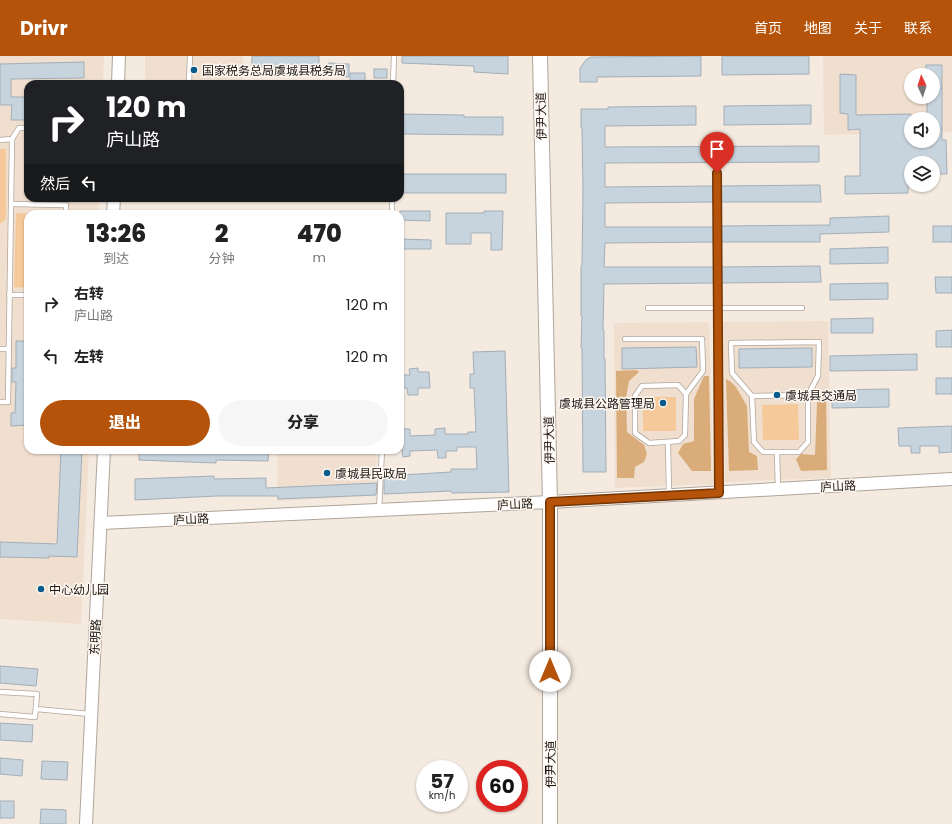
<!DOCTYPE html>
<html lang="zh">
<head>
<meta charset="utf-8">
<style>
  body { margin:0; font-family:Poppins,"Noto Sans SC",sans-serif; background:#f6f6f6; color:#222; height:100vh; display:flex; flex-direction:column; font-size:15px; white-space:nowrap }
  * { box-sizing:border-box; margin:0 }
  p { font-size:13px; color:#767676 }
  .icon { flex:none; width:22px; height:22px; fill:none; stroke:currentColor; stroke-width:2; stroke-linecap:round; stroke-linejoin:round }
  .map { position:relative; flex:1; overflow:hidden }
  .side { position:absolute; left:24px; top:154px; width:380px; height:244px; display:flex; flex-direction:column; background:#fff; border-radius:12px; box-shadow:0 1px 3px #0004 }
  .side>* { flex:none }
  .guide { position:absolute; left:24px; top:24px; width:380px; height:122px; border-radius:12px; box-shadow:0 1px 3px #0004; background:#202124; color:#fff; overflow:hidden }
  .needle { width:26px; rotate:356deg }
  .fabs { position:absolute; left:904px; top:12px; display:grid; gap:8px }
  .fabs a { display:grid; place-items:center; width:36px; height:36px; border-radius:50%; background:#fff; box-shadow:0 1px 3px #0004; font-size:20px }
  .speed { position:absolute; left:416px; top:704px; display:flex; gap:8px; font-size:20px; font-weight:700; text-align:center }
  .speed>* { display:grid; place-content:center; width:52px; height:52px; border-radius:50%; background:#fff; box-shadow:0 1px 3px #0004; line-height:1 }
  .speed small { font-size:10px; font-weight:400 }
  .speed .limit { border:6px solid #d22; background:#fff; color:#111 }
  .pin { position:absolute; display:grid; place-items:center; width:34px; height:34px; color:#fff; margin:-41px -17px; border-radius:50% 50% 50% 0; rotate:-45deg; box-shadow:0 0 4px #0007 }
  .pin .icon { rotate:45deg }
  .me { position:absolute; width:44px; margin:-22px; rotate:0deg; stroke-linejoin:round; filter:drop-shadow(0 0 3px #0008) }
  .turn { display:flex; align-items:center; gap:14px; height:84px; padding:0 16px; font-size:18px }
  .turn .icon { width:52px; height:52px; stroke-width:2.5 }
  .turn b { display:block; font-size:28px; line-height:34px }
  .then { display:flex; align-items:center; height:38px; padding:0 16px; background:#0003; gap:8px; font-size:15px }
  .eta { display:flex; justify-content:space-evenly; align-items:center; height:68px; text-align:center }
  .eta b { font-size:24px; font-weight:800; line-height:28px }
  .action { display:flex; gap:8px; margin-top:auto; padding:8px 16px }
  .action a { flex:1; height:46px; border-radius:24px; background:#b45309; color:#fff; font-size:16px; font-weight:800; line-height:46px; text-align:center }
  .action a+a { background:#f6f6f6; color:#222 }
  ul { padding:0; list-style:none }
  li { display:flex; align-items:center; gap:12px; height:52px; padding:0 16px }
  li div { flex:1 }
  li b { display:block; font-size:15px }
  li em { font-style:normal }
  header { display:flex; align-items:center; gap:24px; box-sizing:border-box; height:56px; padding:0 20px; background:#b45309; color:#fff }
  header strong { font-size:19px }
  nav { display:flex; gap:22px; margin-inline-start:auto; font-size:14px }
  .map>svg:first-child { display:block }
</style>
</head>
<body>
<header>
<strong>Drivr</strong>
<nav><a>首页</a><a>地图</a><a>关于</a><a>联系</a></nav>
</header>
<div class="map">
<svg width="952" height="768" viewBox="0 0 952 768">
  <rect width="100%" height="100%" fill="#f5eadf"/>
  <g fill="#f0dfce" fill-rule="evenodd">
    <path d="M0 0H104L103 28H28V142H99L98 158H28V394H89L81 568 0 563Z"/>
    <rect x="145" y="0" width="98" height="28"/>
    <path d="M823 0H952V76H933V63H911V77L824 79ZM911 19H933V41H911Z"/>
    <path d="M828 265 831 422 725 426 723 266Z"/>
    <path d="M709 266 713 428 615 432 614 267Z"/>
    <path d="M278 394H377L375 440 277 445Z"/>
  </g>
  <g fill="#f5c999">
    <path d="M0 93H6V163L0 168Z"/>
    <path d="M16 157 48 158H28V232L14 231Z"/>
    <rect x="643" y="341" width="33" height="34"/>
    <path d="M798 348 799 384H763L762 349Z"/>
  </g>
  <g fill="#d9ac7a">
    <path d="M636 314 639 316 629 325 626 342 627 376 644 389 647 398 644 406 635 411 634 422H617L616 315Z"/>
    <path d="M704 320H709L711 415H692L678 397 683 388 694 385V343Z"/>
    <path d="M726 323 731 326 736 331 747 350 749 396 757 400 758 414 729 415Z"/>
    <path d="M826 334 827 414 801 415 796 403 801 398 815 399 817 347 819 339Z"/>
  </g>
  <g fill="#c7d3dd" stroke="#a2aeb8">
    <rect x="252" y="0" width="67" height="11"/>
    <path d="M402 0H508V18L474 16V10L402 7Z"/>
    <path d="M701 0V20L597 21V26H580V12L586 4 591 1Z"/>
    <path d="M722 0H809V18L722 19Z"/>
    <path d="M84 6V22L11 23V41H28V64H11L12 49H0V8Z"/>
    <path d="M328 7 349 8V21L328 19Z"/>
    <path d="M926 9H942V84H946L947 118H933V107H911V118H908V137L845 138V120H860V73L848 74V58L840 57V18L856 19V59L911 58V85H933V63H927V41H933V19H926Z"/>
    <rect x="374" y="13" width="13" height="9"/>
    <path d="M350 17H365V27L350 26Z"/>
    <path d="M811 49V68L724 69V50Z"/>
    <path d="M696 50V69L605 70V91L819 90V106L605 107V131L711 130H713V146L605 147V171H714V186L605 187 604 211H714V227L604 228 603 274H604V303H605L606 416H583L582 292H581L582 260H581V210H582L583 134 582 72H581V53H608V51Z"/>
    <path d="M400 58 464 59V61H503V79L400 78Z"/>
    <rect x="400" y="118" width="106" height="19"/>
    <path d="M820 129 821 146H721V130Z"/>
    <path d="M400 155H430V165L400 164Z"/>
    <path d="M484 155H503L502 194H491V177H471V188H446V157H484Z"/>
    <path d="M889 160V176L820 178V186H721V170H722L830 169V162Z"/>
    <rect x="933" y="170" width="19" height="16"/>
    <path d="M400 183 431 184V193H400Z"/>
    <path d="M888 191V207L830 208V193Z"/>
    <path d="M820 210 821 226 721 227V211Z"/>
    <path d="M935 221H952V237H936Z"/>
    <path d="M888 227V243L830 244V228Z"/>
    <path d="M873 262V277H831V263Z"/>
    <path d="M952 274V291H936V275Z"/>
    <path d="M16 285H28V369L11 370V357H15L16 326H12V312H16Z"/>
    <path d="M696 291 697 311 622 313V292Z"/>
    <path d="M812 292V311L739 312V293Z"/>
    <path d="M505 295 509 436 452 437 451 435 384 438V420L451 416V413H477L476 391H457V395H446V402H438L437 394 410 395V400L403 401 402 394H400V380H402V373H410V380L435 379V373L445 372V378H468V376H476L474 332H470V318H474L473 296Z"/>
    <path d="M917 298V314L830 315V300Z"/>
    <path d="M418 312V316H429L430 332H418V339H408L407 332H400V319H410L409 313Z"/>
    <rect x="936" y="322" width="16" height="16"/>
    <path d="M889 333V351L832 352V334Z"/>
    <path d="M952 370V396L939 397V390H920V397H911V390H899L898 372Z"/>
    <path d="M61 394H82L77 501 49 500V502L0 501V486L57 488Z"/>
    <path d="M139 394H269L268 405 216 404V407L139 404Z"/>
    <path d="M214 420V423L266 422V432L377 427 376 439 278 443V440H217L135 444V423Z"/>
    <path d="M0 610 38 613 36 630 0 627Z"/>
    <path d="M0 667 33 669 32 686 0 684Z"/>
    <path d="M0 702 23 704 22 720 0 718Z"/>
    <path d="M42 705 68 706 67 724 41 723Z"/>
    <rect x="0" y="745" width="14" height="17"/>
    <path d="M41 753 66 754V768H40Z"/>
  </g>
  <g fill="none" stroke-linecap="round" stroke-linejoin="round">
    <defs>
      <g id="lane">
        <path d="M189 28 190 0"/>
        <path d="M393 28 394 0"/>
        <path d="M0 84 12 83 19 72H28"/>
        <path d="M717 117 719 435"/>
        <path d="M11 148 66 149V158"/>
        <path d="M392 158V142"/>
        <path d="M9 239H28"/>
        <path d="M648 252H802"/>
        <path d="M625 283H702L703 315 686 338"/>
        <path d="M819 286 818 320 808 339 752 340 732 317 731 287Z"/>
        <path d="M0 293H9"/>
        <path d="M678 329 686 338 685 379 679 385 649 387 635 377V340L642 330Z"/>
        <path d="M752 340 754 386 763 396H799L808 386V339"/>
        <path d="M0 346H8L12 83"/>
        <path d="M668 386 669 438"/>
        <path d="M777 396 778 432"/>
        <path d="M379 454 382 394"/>
        <path d="M0 636 37 638 35 661 0 658"/>
        <path d="M36 653 90 658"/>
      </g>
      <g id="secondary">
        <path d="M118 28 119 0"/>
        <path d="M113 158 114 142"/>
        <path d="M101 467 550 446 952 423"/>
        <path d="M86 768 104 394"/>
      </g>
      <path id="primary" d="M540 0 550 446V768"/>
    </defs>
    <use href="#lane" stroke="#b0a59b" stroke-width="6"/>
    <use href="#secondary" stroke="#b0a59b" stroke-width="14"/>
    <use href="#primary" stroke="#b0a59b" stroke-width="16"/>
    <use href="#lane" stroke="#fff" stroke-width="4.5"/>
    <use href="#secondary" stroke="#fff" stroke-width="12"/>
    <use href="#primary" stroke="#fff" stroke-width="14"/>
  </g>
  <g fill="none" stroke-linecap="round" stroke-linejoin="round">
    <defs>
      <path id="route" d="M550 615V446L719 437 717 117"/>
    </defs>
    <use href="#route" stroke="#753606" stroke-width="10"/>
    <use href="#route" stroke="#b45309" stroke-width="7"/>
  </g>
  <g fill="#055b8d" stroke="#fff8f1" stroke-width="1.5">
    <circle cx="194" cy="14" r="4"/>
    <circle cx="777" cy="339" r="4"/>
    <circle cx="663" cy="347" r="4"/>
    <circle cx="327" cy="417" r="4"/>
    <circle cx="41" cy="533" r="4"/>
  </g>
  <g text-anchor="middle" dominant-baseline="central" stroke-width="3" stroke-linejoin="round" paint-order="stroke">
    <g font-size="12" fill="#1b1713" stroke="#fff8f1" text-anchor="start">
      <text x="202" y="14">国家税务总局虞城县税务局</text>
      <text x="785" y="339">虞城县交通局</text>
      <text x="655" y="347" text-anchor="end">虞城县公路管理局</text>
      <text x="335" y="417">虞城县民政局</text>
      <text x="49" y="533">中心幼儿园</text>
    </g>
    <g font-size="12" fill="#1b1713" stroke="#fff8f1">
      <text transform="translate(541 60) rotate(-91)">伊尹大道</text>
      <text transform="translate(549 384) rotate(-91)">伊尹大道</text>
      <text transform="translate(838 430) rotate(-3)">庐山路</text>
      <text transform="translate(515 448) rotate(-3)">庐山路</text>
      <text transform="translate(191 463) rotate(-3)">庐山路</text>
      <text transform="translate(95 581) rotate(-87)">东明路</text>
      <text transform="translate(550 708) rotate(-90)">伊尹大道</text>
    </g>
  </g>
</svg>
<div class="fabs">
<a><svg class="needle" viewBox="-14 -14 28 28"><path d="M0-13l5 13h-10z" fill="#e53935"/><path d="M0 13l5-13h-10z" fill="#767676"/></svg></a>
<a><svg class="icon" aria-label="sound" viewBox="0 0 24 24"><path d="M4 9h4l5-4v14l-5-4H4zM17 9q2 3 0 6"/></svg></a>
<a><svg class="icon" aria-label="layers" viewBox="0 0 24 24"><path d="M12 4l9 5-9 5-9-5zM3 14l9 5 9-5"/></svg></a>
</div>
<div class="speed"><div>57<small>km/h</small></div><div class="limit">60</div></div>
<div class="pin" style="left:717px;top:117px;background:#d93025"><svg class="icon" aria-label="arrive" viewBox="0 0 24 24"><path d="M6 21V4h12l-3 4 3 4H6"/></svg></div>
<svg class="me" style="left:550px;top:615px" viewBox="-20 -20 40 40"><circle r="19" fill="#fff"/><path d="M0-13L10 11 0 6-10 11z" fill="#b45309"/></svg>
<div class="guide">
<div class="turn"><svg class="icon" aria-label="right" viewBox="0 0 24 24"><path d="M7 20v-9h11M14 6l5 5-5 5"/></svg><div><b>120 m</b>庐山路</div></div>
<div class="then">然后<svg class="icon" aria-label="left" viewBox="0 0 24 24"><path d="M17 20v-9H6M10 6l-5 5 5 5"/></svg></div>
</div>
<section class="side">
<div class="eta">
<div><b>13:26</b><p>到达</p></div>
<div><b>2</b><p>分钟</p></div>
<div><b>470</b><p>m</p></div>
</div>
<ul>
<li><svg class="icon" aria-label="right" viewBox="0 0 24 24"><path d="M7 20v-9h11M14 6l5 5-5 5"/></svg><div><b>右转</b><p>庐山路</p></div><em>120 m</em></li>
<li><svg class="icon" aria-label="left" viewBox="0 0 24 24"><path d="M17 20v-9H6M10 6l-5 5 5 5"/></svg><div><b>左转</b></div><em>120 m</em></li>
</ul>
<div class="action"><a>退出</a><a>分享</a></div>
</section>
</div>
</body>
</html>
